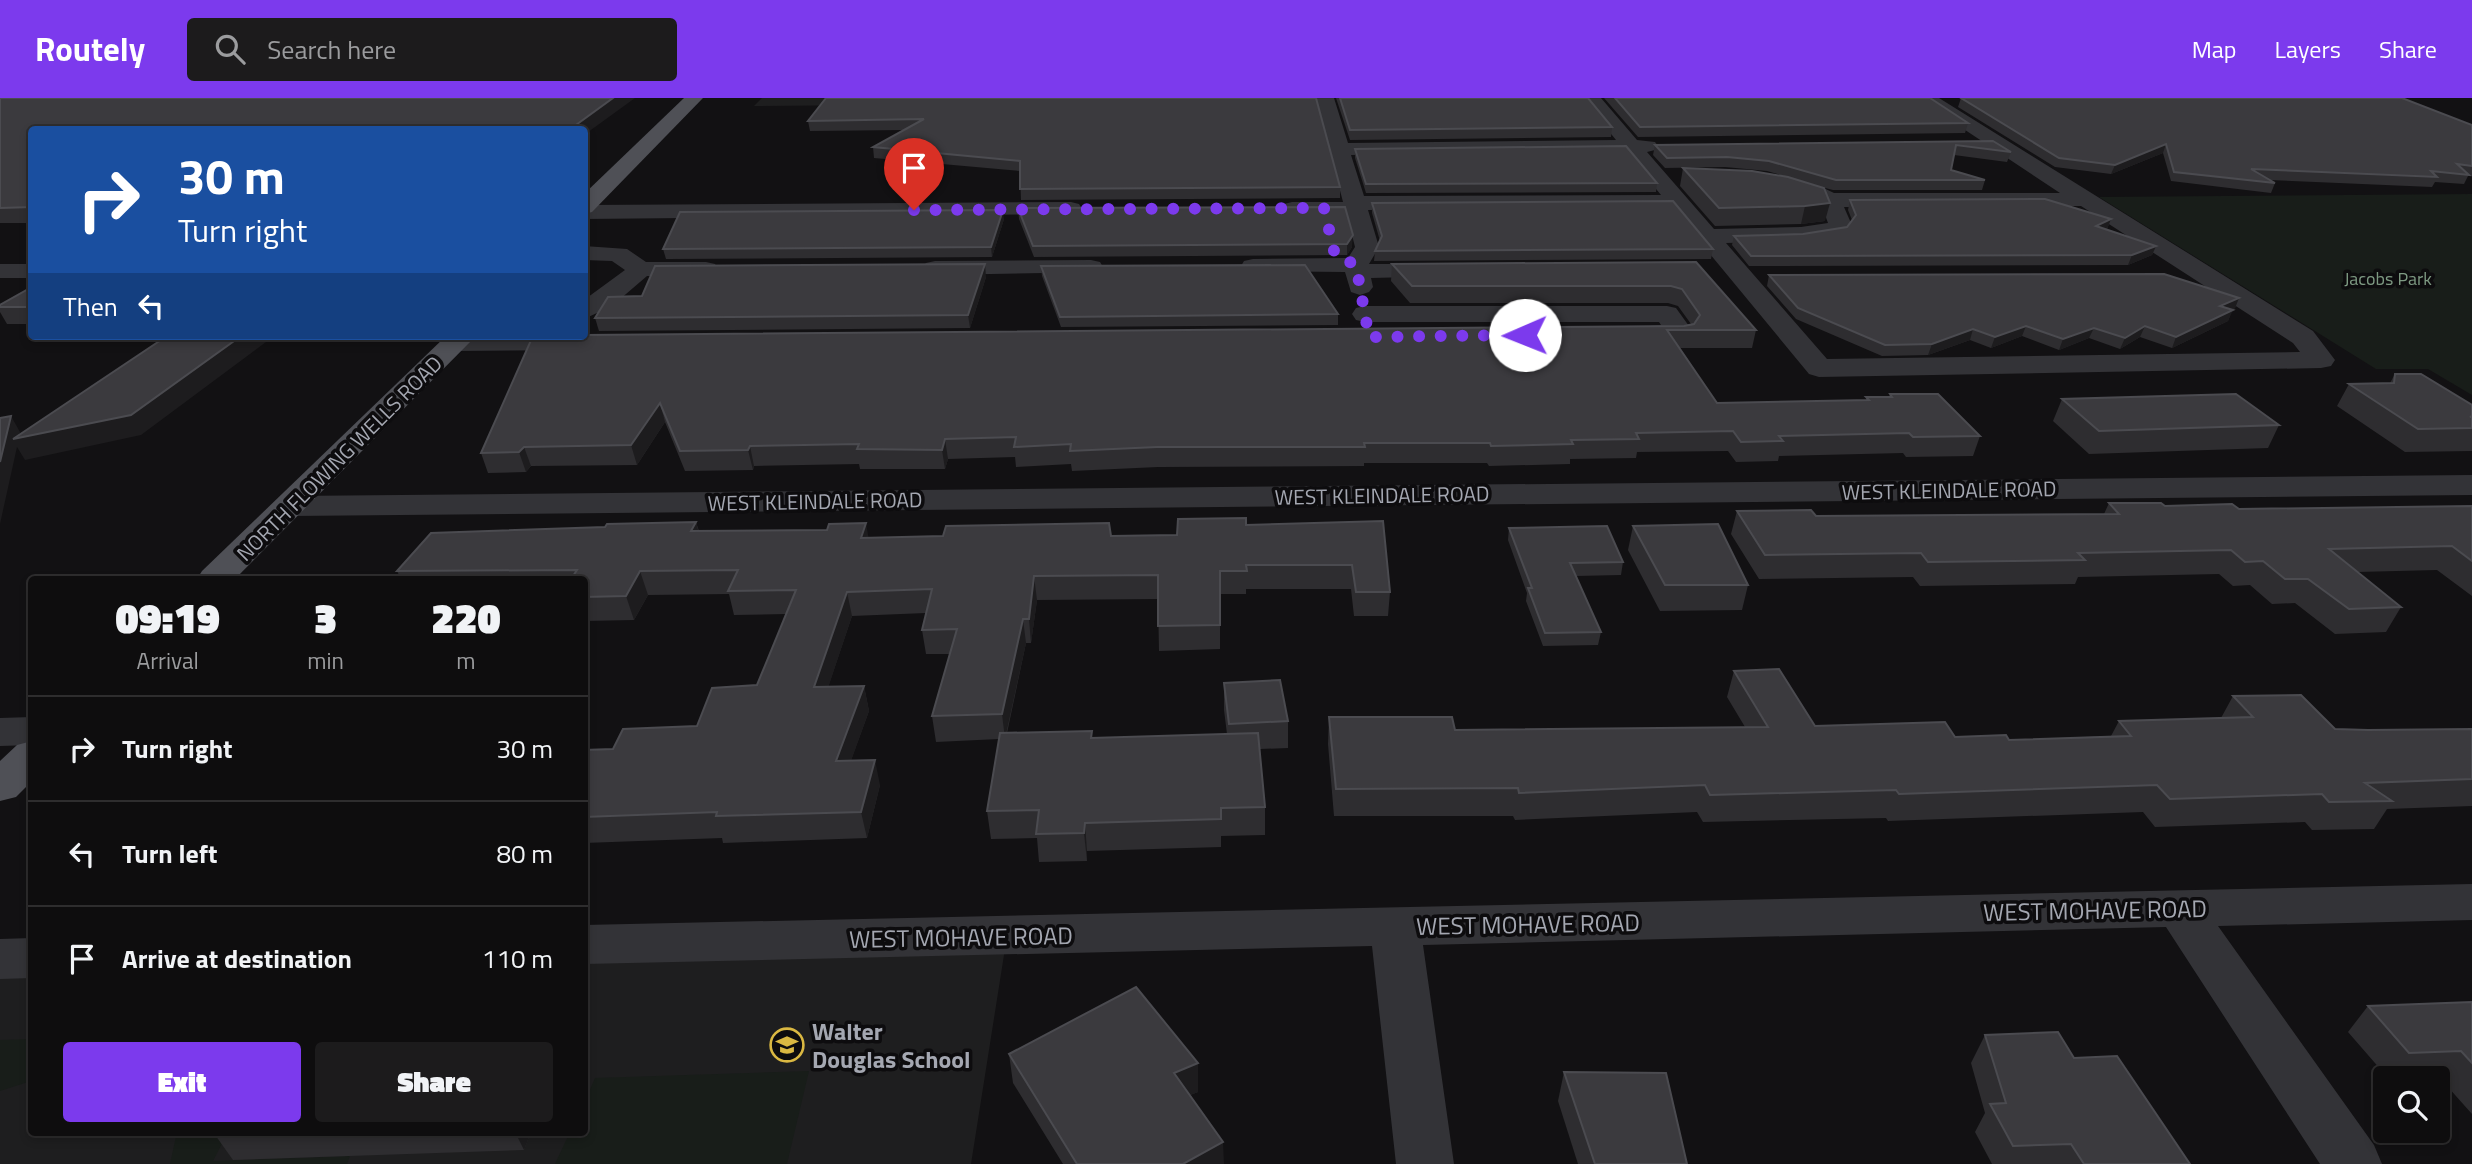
<!DOCTYPE html>
<html lang="en">
<head>
<meta charset="utf-8">
<style>
  body { margin:0; font-family:"Titillium Web",sans-serif; background:#1c1b1c; color:#f1f3f6; height:100vh; display:flex; flex-direction:column; font-size:26px; white-space:nowrap }
  * { box-sizing:border-box; margin:0 }
  p { font-size:23px; color:#9b9c9e }
  .icon { flex:none; width:38px; height:38px; fill:none; stroke:currentColor; stroke-width:2; stroke-linecap:round; stroke-linejoin:round }
  .map { position:relative; flex:1; overflow:hidden }
  .sheet { position:absolute; left:28px; top:478px; width:560px; height:560px; display:flex; flex-direction:column; background:#0e0d0e; border-radius:7px; box-shadow:0 4px 10px #0003,0 0 0 2px #2e2d2e }
  .sheet>* { flex:none }
  .hud { position:absolute; left:28px; top:28px; width:560px; height:214px; border-radius:7px; box-shadow:0 4px 10px #0003,0 0 0 2px #2e2d2e; background:#1a4fa0; color:#fff; overflow:hidden }
  .controls { position:absolute; left:2373px; top:968px; display:grid; gap:14px }
  .controls a { display:grid; place-items:center; width:77px; height:77px; border-radius:7px; background:#0e0d0e; box-shadow:0 4px 10px #0003,0 0 0 2px #2e2d2e; font-size:35px }
  .pin { position:absolute; display:grid; place-items:center; width:60px; height:60px; color:#fff; margin:-72px -30px; border-radius:50% 50% 50% 0; rotate:-45deg; box-shadow:0 0 7px #0007 }
  .pin .icon { rotate:45deg }
  .me { position:absolute; width:77px; margin:-38px; rotate:269deg; stroke-linejoin:round; filter:drop-shadow(0 0 5px #0008) }
  .turn { display:flex; align-items:center; gap:24px; height:147px; padding:0 35px; font-size:32px }
  .turn .icon { width:91px; height:91px; stroke-width:2.5 }
  .turn b { display:block; font-size:49px; line-height:60px }
  .then { display:flex; align-items:center; height:66px; padding:0 35px; background:#0003; gap:14px; font-size:26px }
  .eta { display:flex; justify-content:space-evenly; align-items:center; height:119px; text-align:center }
  .eta b { font-size:42px; font-weight:800; line-height:49px }
  .button { display:flex; gap:14px; margin-top:auto; padding:14px 35px }
  .button a { flex:1; height:80px; border-radius:7px; background:#7c3aed; color:#fff; font-size:28px; font-weight:800; line-height:80px; text-align:center }
  .button a+a { background:#1c1b1c; color:#f1f3f6 }
  ul { padding:0; list-style:none }
  li { display:flex; align-items:center; gap:21px; height:105px; padding:0 35px; border-top:2px solid #2e2d2e }
  li div { flex:1 }
  li b { display:block; font-size:26px }
  li em { font-style:normal }
  header { display:flex; align-items:center; gap:42px; box-sizing:border-box; height:98px; padding:0 35px; background:#7c3aed; color:#fff }
  header strong { font-size:33px }
  nav { display:flex; gap:38px; margin-inline-start:auto; font-size:24px }
  .search { width:490px; height:63px; background:#1c1b1c; display:flex; align-items:center; gap:18px; box-sizing:border-box; padding:0 24px; border-radius:7px; color:#9b9c9e; font-size:26px }
  .map>svg:first-child { display:block }
</style>
</head>
<body>
<header>
<strong>Routely</strong>
<div class="search"><svg class="icon" aria-label="search" viewBox="0 0 24 24"><circle cx="10" cy="10" r="6"/><path d="M15 15l6 6"/></svg>Search here</div>
<nav><a>Map</a><a>Layers</a><a>Share</a></nav>
</header>
<div class="map">
<svg width="2472" height="1066" viewBox="0 0 2472 1066">
  <rect width="100%" height="100%" fill="#121113"/>
  <g fill="#1e1e1f">
    <path d="M762 0H989L986 6 754 8Z"/>
    <path d="M1007 838 971 1066H0V861L31 860 32 1034H584L585 847Z"/>
  </g>
  <g fill="#181d19">
    <path d="M2472 96V297L2428 271H2376L2099 99Z"/>
    <path d="M31 941V983L0 993V942Z"/>
    <path d="M809 973 787 1066H555L570 1034H584L585 1003 595 980Z"/>
    <path d="M177 1034H228L213 1063 350 1058 347 1066H170Z"/>
  </g>
  <g fill="none" stroke-linecap="round" stroke-linejoin="round">
    <g fill="#333337" fill-rule="evenodd">
      <path d="M1316 0H1334L1348 45 1616 42 1582 0H1601L1637 42 1655 44 1658 48 1655 52 1647 54 1714 131 1801 129 1828 125 1821 106 1796 94 1773 88 1770 83 1773 78C1793 74 1817 87 1834 95H2060L1917 0H1939L2313 233 2335 262 2331 268 2321 270 1819 279 1809 276 1672 110 1368 112 1379 149 1369 166H1443L1452 168 1455 173 1452 178 1371 180 1373 189 1369 194 1360 197 1351 194 1345 174 1244 173 1241 168 1244 163 1253 161 1348 160 1355 149 1347 117 1292 118 1284 116 1281 111 1284 106 1292 104H1343ZM1626 54 1661 97 1364 98 1351 57ZM2081 108 2293 245 2300 254 1827 261 1726 145 1801 143 1844 136 1851 125 1844 109Z"/>
      <path d="M1071 104 1079 106 1082 111 1079 116 584 121V107Z"/>
      <path d="M584 148 627 151 646 164H706L715 166 718 171 715 176 706 178H647L612 208 584 221V202L625 172 612 163 584 162Z"/>
      <path d="M1091 162 1100 164 1103 169 1100 174 935 177 926 175 923 170 926 165 935 163Z"/>
      <rect x="0" y="166" width="32" height="14"/>
      <path d="M1365 208H1667L1676 210 1694 235 1690 241C1671 245 1645 246 1626 242L1622 236 1626 230 1661 227 1659 224H1365L1356 222 1352 216 1356 210Z"/>
      <path d="M584 236 592 238 596 244 592 250 582 252 455 253 445 251 441 245 450 238Z"/>
      <path d="M2472 377V397L291 418 279 415 274 408 279 401 291 398Z"/>
      <path d="M32 619V647L0 648V620Z"/>
      <path d="M2472 786V822L2218 828 2374 1047 2382 1066H2320L2166 829 1423 847 1454 1066H1396L1372 848 584 866V827Z"/>
      <path d="M32 840V880L0 881V841Z"/>
    </g>
    <g fill="#4f5056" fill-rule="evenodd">
      <path d="M684 0H703L592 114 584 116V96Z"/>
      <path d="M446 238H476L235 481H197L202 473Z"/>
      <path d="M32 643V683L16 699 0 703V663L17 647Z"/>
    </g>
  </g>
  <g fill="#2e2d30">
    <path d="M0 0 32 32V125H0Z"/>
    <path d="M826 0 1340 89V100L1021 102 1020 73 874 60 873 49 905 32 810 33 808 23Z"/>
    <path d="M1336 0H1588L1612 29 1611 39 1350 42Z"/>
    <path d="M1604 0H1930L1968 25 1965 35 1638 39Z"/>
    <path d="M1961 0 2472 27V78H2468L2464 86 2435 84 2432 89 2269 82 2275 85 2271 95 2171 83 2163 55 2111 76 2055 69 1958 9Z"/>
    <path d="M1993 43 2011 54 2007 64 1954 57 1951 72 1985 82 1982 92H1833L1806 85 1825 123 1801 126 1715 128 1680 88 1683 70 1784 78 1767 73 1725 69 1665 70 1653 57 1655 47Z"/>
    <path d="M1355 51 1657 85 1656 94 1366 95 1355 60Z"/>
    <path d="M1850 102 2111 121 2107 131 2156 148 2152 157 2128 167 1749 168 1732 147 1734 138 1803 136 1847 129 1852 122 1848 112Z"/>
    <path d="M1372 105 1713 151 1711 161 1374 163 1375 153 1380 143 1372 115Z"/>
    <path d="M1345 109 1352 149 1347 157 1034 159 1019 121 1018 110Z"/>
    <path d="M1004 121 992 159 666 161 663 151Z"/>
    <path d="M1696 164 1756 232 1752 250H1680L1717 305 1866 302V299H1889L1890 296 1980 338 1973 358 1906 359 1903 355 1779 358 1778 363 1736 364 1728 353 1637 354 1636 360 1570 361V366L1489 368 1487 365H1364V368L1158 369 1072 373 1071 366 1016 369 1015 359 948 361 945 371H860L859 366 754 368 753 372 685 373 665 324 637 367 531 368 526 374 488 375 481 355 532 240 1684 228 1691 226 1678 208 1668 205H1410L1391 183 1392 166Z"/>
    <path d="M1041 168 1338 216V227L1061 229 1042 178Z"/>
    <path d="M1769 177 2239 200 2235 210 2232 212 2228 223 2172 250 2140 239 2120 251 2089 240 2059 252 2022 238 1991 250 1970 242 1928 257 1882 258 1796 221 1767 188Z"/>
    <path d="M986 179 970 230 599 233 595 220 642 198Z"/>
    <path d="M32 189V226H7L0 214V207Z"/>
    <path d="M2395 276 2472 307V353L2405 354 2337 308 2349 286 2390 285Z"/>
    <path d="M2062 301 2279 327 2268 350 2089 356 2053 323Z"/>
    <path d="M2109 405 2239 411 2472 408V498L2437 472 2357 474 2401 509 2386 534 2335 536 2295 505 2272 506 2250 487 2233 488 2219 476 2078 479 2075 486 1920 488 1913 479 1759 481 1731 436 1737 413 1816 418 2104 416Z"/>
    <path d="M1383 423 1390 494 1388 518H1354L1351 491H1246V496H1220V551L1159 553 1158 501 1037 502 1031 545H1026L1007 635 1092 633V640L1227 636 1224 612V585L1288 623V650L1260 651 1265 709V737L1221 738V749L1087 753V763L1039 764 1037 740 991 741 987 713 999 641 936 644 932 618 950 556H926L922 532 926 515 852 518 828 589 864 588 869 613 851 662 880 687 867 740 723 745 722 740 584 745V652L613 651 697 628 757 587 786 516 734 517 729 496 648 497 634 522 584 523V481H401L397 473 605 429 696 424 699 433 869 440 1177 437 1246 427Z"/>
    <path d="M1633 428 1748 487 1742 512 1660 513 1628 452Z"/>
    <path d="M1509 430 1623 464 1621 477 1576 478 1601 534 1598 547 1543 548 1526 503 1527 495 1508 442Z"/>
    <path d="M1734 573 1815 628 1955 639 2009 642 2111 638 2119 623 2221 620 2233 598 2335 631 2368 632 2472 631V708L2387 711 2374 731 2312 732 2305 724 2155 729 2143 714 1888 723 1886 720 1703 724 1697 714 1515 722 1513 718H1334L1328 646 1329 619 1455 632 1745 629 1727 599Z"/>
    <path d="M2472 904V1016L2439 979 2388 980 2348 934 2368 908Z"/>
    <path d="M1985 937 2074 960 2190 1066H1992L1975 1034 1985 1015 1971 965Z"/>
    <path d="M1009 956 1198 994 1190 997 1224 1066H1063L1013 985Z"/>
    <path d="M1564 974 1687 1066H1578L1558 1003Z"/>
    <path d="M213 1034H531L524 1052 233 1062Z"/>
  </g>
  <g fill="#1d1c1e">
    <path d="M613 0H635L584 37V32H569Z"/>
    <path d="M2166 46 2163 55 2111 76 2115 67Z"/>
    <path d="M1830 105 1825 123 1801 126 1805 108Z"/>
    <path d="M1003 112 1004 121 992 159 991 149Z"/>
    <path d="M2111 121 2107 131 2092 137 2096 128Z"/>
    <path d="M1353 137 1352 149 1347 157V146Z"/>
    <path d="M2156 148 2152 157 2128 167 2132 157Z"/>
    <path d="M985 166 986 179 970 230 968 217Z"/>
    <path d="M2239 200 2235 210 2215 218 2220 208Z"/>
    <path d="M2233 212 2228 223 2172 250 2176 239Z"/>
    <path d="M2026 228 2022 238 1991 250 1995 239Z"/>
    <path d="M2145 228 2140 239 2120 251 2125 240Z"/>
    <path d="M2094 230 2089 240 2059 252 2063 241Z"/>
    <path d="M1973 231 1970 242 1928 257 1932 246Z"/>
    <path d="M241 238H274L141 337 25 362 17 349 0 426V364L11 318 20 334 19 340Z"/>
    <path d="M660 305 665 324 637 367 631 347Z"/>
    <path d="M945 341 948 361 945 371 942 352Z"/>
    <path d="M750 348 754 368 753 372 748 352Z"/>
    <path d="M524 349 531 368 526 374 519 354Z"/>
    <path d="M696 424 702 447 691 433Z"/>
    <path d="M866 425 870 448 861 440Z"/>
    <path d="M640 473 648 497 634 522 626 498Z"/>
    <path d="M1034 478 1037 502 1031 545 1029 521Z"/>
    <path d="M847 494 852 518 820 614 814 589Z"/>
    <path d="M1023 521 1026 545 1005 641 1002 616Z"/>
    <path d="M864 588 869 613 842 688 836 663Z"/>
    <path d="M875 662 880 687 867 740 861 714Z"/>
    <path d="M1085 725 1087 753V763L1084 735Z"/>
    <path d="M1198 965V994L1175 1003 1174 975Z"/>
    <path d="M515 1034H531L524 1052Z"/>
    <path d="M1223 1044 1224 1066H1183Z"/>
  </g>
  <g fill="#3b3a3e" stroke="#4b4b50" stroke-width="2">
    <path d="M0 0H613L569 32H32V109L0 110Z"/>
    <path d="M826 0H1316L1340 89 1020 91V63L873 49 924 21 808 23Z"/>
    <path d="M1340 0H1588L1612 29 1350 32Z"/>
    <path d="M1615 0H1930L1968 25 1640 29Z"/>
    <path d="M1961 0H2402L2472 27V68L2457 66 2469 77 2431 73 2437 79 2251 71 2275 85 2174 74 2166 46 2115 67 2059 60Z"/>
    <path d="M1993 43 2011 54 1956 47 1951 72 1985 82H1836L1769 63 1727 59 1667 60 1655 47Z"/>
    <path d="M1626 48 1657 85 1366 86 1355 51Z"/>
    <path d="M1683 70 1752 73 1788 79 1824 90 1830 105 1805 108 1719 110Z"/>
    <path d="M2045 101 2111 121 2096 128 2156 148 2132 157 1751 158 1734 138 1803 136 1847 129 1856 117 1850 102Z"/>
    <path d="M1673 103 1713 151 1375 153 1382 138 1372 105Z"/>
    <path d="M1345 109 1353 137 1347 146 1033 148 1018 110Z"/>
    <path d="M1003 112 991 149 663 151 680 114Z"/>
    <path d="M1696 164 1756 232H1667L1717 305 1869 302 1866 299H1892L1890 296H1938L1980 338 1913 339 1909 335 1779 338 1783 343 1741 344 1733 333 1636 335 1639 341 1571 342 1573 346 1491 348 1490 345H1364L1365 349H1157L1070 353 1071 346 1014 349 1016 339 945 341 942 352 857 351 859 346 750 348 748 352 680 353 660 305 631 347 524 349 519 354 481 355 532 240 550 238H584V237L1684 228 1694 226 1700 217 1682 191 1671 188H1412L1392 166Z"/>
    <path d="M985 166 968 217 595 220 608 199 642 198 655 168Z"/>
    <path d="M1305 167 1338 216 1060 219 1041 168Z"/>
    <path d="M2164 176 2239 200 2220 208 2233 212 2176 239 2145 228 2125 240 2094 230 2063 241 2026 228 1995 239 1973 231 1932 246 1885 247 1798 210 1769 177Z"/>
    <path d="M32 189V209H0V207Z"/>
    <path d="M167 238H241L131 317 13 341Z"/>
    <path d="M2395 276H2421L2472 307V318L2470 319H2472V330L2418 331 2349 286 2394 285Z"/>
    <path d="M2236 296 2279 327 2099 333 2062 301Z"/>
    <path d="M11 318 0 364V320Z"/>
    <path d="M2109 405H2161L2165 408 2232 406 2239 411 2472 408V463L2452 448 2329 451 2401 509 2349 511 2308 481H2285L2263 463 2245 464 2231 452 2078 455 2085 462 1928 464 1921 455 1765 457 1737 413 1811 412 1816 418 2119 416Z"/>
    <path d="M1246 420V427L1383 423 1390 494H1356L1352 467H1246L1247 473H1220V527L1158 528V477L1034 478 1029 521H1023L1002 616 932 618 957 531 922 532 932 491 847 494 814 589 864 588 836 663 875 662 861 714 716 718 717 714 584 719V652L613 651 623 631 697 628 712 590 757 587 796 492 728 493 738 472 640 473 626 498 584 499V481H571L577 472 397 473 431 435 605 429 607 426 696 424 691 433 827 432 829 426 866 425 861 440 943 438 946 428 1109 425 1111 438 1177 437 1178 421Z"/>
    <path d="M1718 426 1748 487H1665L1633 428Z"/>
    <path d="M1607 428 1623 464 1570 465 1601 534 1545 535 1528 490H1532L1509 430Z"/>
    <path d="M1779 571 1815 628 1945 624 1955 639 2006 637 2009 642 2131 638 2119 623 2253 619 2233 598 2301 597 2335 631 2368 632 2472 631V681L2365 685 2392 703 2329 704 2322 696 2170 701 2157 687 1899 696 1896 692 1710 697 1705 687 1519 695 1518 690 1336 691 1329 619H1452L1455 632 1768 629 1734 573Z"/>
    <path d="M1280 582 1288 623 1229 626 1224 585Z"/>
    <path d="M1092 633 1091 640 1258 635 1265 709 1221 710V721L1085 725 1084 735 1036 736 1039 712 987 713 1000 635Z"/>
    <path d="M1136 889 1198 965 1174 975 1223 1044 1183 1066H1077L1009 956Z"/>
    <path d="M2472 904V965L2461 953 2409 955 2368 908Z"/>
    <path d="M2058 934 2074 960 2117 958 2190 1066H2084L2071 1046 2013 1048 1990 1006 2006 1005 1985 937Z"/>
    <path d="M1564 974 1666 975 1687 1066H1595Z"/>
  </g>
  <g fill="none" stroke-linecap="round" stroke-linejoin="round">
    <path stroke="#7c3aed" stroke-width="12" stroke-dasharray="0 21.6" d="M914 112 1324 110 1335 157 1356 167 1369 239 1525 237"/>
  </g>
  <defs>
    <symbol id="school-ring" viewBox="-11 -11 22 22"><circle r="9.5" fill="#0d0c0e" stroke="#dab842" stroke-width="1.5"/><path d="M0-5L7-2L0 1L-7-2ZM-4 1L0 2.5L4 1V4Q0 6-4 4Z" fill="#dab842"/></symbol>
  </defs>
  <g fill-rule="evenodd">
    <use href="#school-ring" x="768" y="928" width="38" height="38"/>
  </g>
  <g text-anchor="middle" dominant-baseline="central" stroke-width="7" stroke-linejoin="round" paint-order="stroke">
    <g font-size="18" fill="#7e9a83" stroke="#0d0c0e">
      <text x="2388" y="180">Jacobs Park</text>
    </g>
    <g font-size="21" fill="#a4a7b1" stroke="#0d0c0e">
      <text transform="translate(339 360) rotate(-45)">NORTH FLOWING WELLS ROAD</text>
      <text transform="translate(1949 392) rotate(-1)">WEST KLEINDALE ROAD</text>
      <text transform="translate(1382 397) rotate(-1)">WEST KLEINDALE ROAD</text>
      <text transform="translate(815 403) rotate(-1)">WEST KLEINDALE ROAD</text>
    </g>
    <g font-size="24" fill="#a4a7b1" stroke="#0d0c0e">
      <text transform="translate(2095 812) rotate(-1)">WEST MOHAVE ROAD</text>
      <text transform="translate(1528 826) rotate(-1)">WEST MOHAVE ROAD</text>
      <text transform="translate(961 839) rotate(-1)">WEST MOHAVE ROAD</text>
    </g>
    <g font-size="24" font-weight="bold" fill="#a4a7b1" stroke="#0d0c0e" text-anchor="start">
      <text x="812" y="933">Walter<tspan x="812" dy="28">Douglas School</tspan></text>
    </g>
  </g>
</svg>
<div class="controls">
<a><svg class="icon" aria-label="search" viewBox="0 0 24 24"><circle cx="10" cy="10" r="6"/><path d="M15 15l6 6"/></svg></a>
</div>
<div class="pin" style="left:914px;top:112px;background:#d93025"><svg class="icon" aria-label="arrive" viewBox="0 0 24 24"><path d="M6 21V4h12l-3 4 3 4H6"/></svg></div>
<svg class="me" style="left:1525px;top:237px" viewBox="-20 -20 40 40"><circle r="19" fill="#fff"/><path d="M0-13L10 11 0 6-10 11z" fill="#7c3aed"/></svg>
<div class="hud">
<div class="turn"><svg class="icon" aria-label="right" viewBox="0 0 24 24"><path d="M7 20v-9h11M14 6l5 5-5 5"/></svg><div><b>30 m</b>Turn right</div></div>
<div class="then">Then<svg class="icon" aria-label="left" viewBox="0 0 24 24"><path d="M17 20v-9H6M10 6l-5 5 5 5"/></svg></div>
</div>
<section class="sheet">
<div class="eta">
<div><b>09:19</b><p>Arrival</p></div>
<div><b>3</b><p>min</p></div>
<div><b>220</b><p>m</p></div>
</div>
<ul>
<li><svg class="icon" aria-label="right" viewBox="0 0 24 24"><path d="M7 20v-9h11M14 6l5 5-5 5"/></svg><div><b>Turn right</b></div><em>30 m</em></li>
<li><svg class="icon" aria-label="left" viewBox="0 0 24 24"><path d="M17 20v-9H6M10 6l-5 5 5 5"/></svg><div><b>Turn left</b></div><em>80 m</em></li>
<li><svg class="icon" aria-label="arrive" viewBox="0 0 24 24"><path d="M6 21V4h12l-3 4 3 4H6"/></svg><div><b>Arrive at destination</b></div><em>110 m</em></li>
</ul>
<div class="button"><a>Exit</a><a>Share</a></div>
</section>
</div>
</body>
</html>
